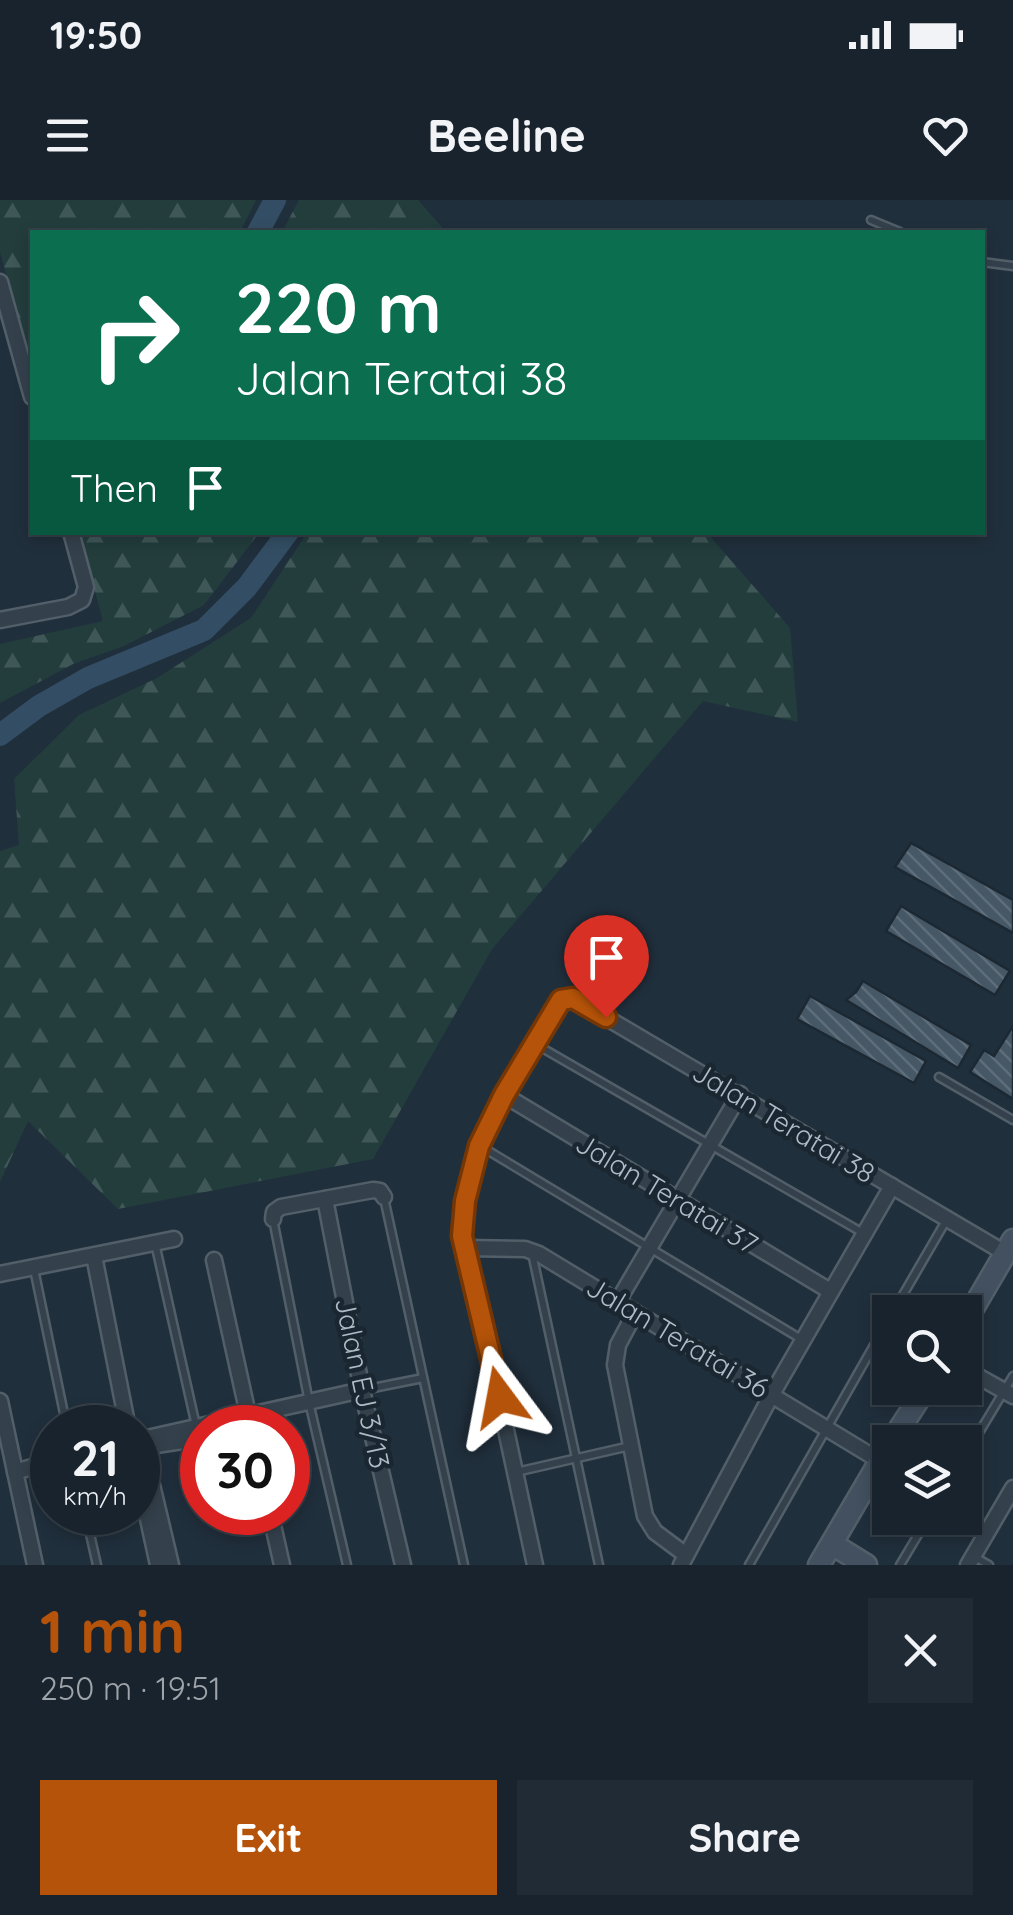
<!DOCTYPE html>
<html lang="en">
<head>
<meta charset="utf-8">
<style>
  body { margin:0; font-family:Quicksand,sans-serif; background:#212b35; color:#f1f3f6; height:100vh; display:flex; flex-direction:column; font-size:38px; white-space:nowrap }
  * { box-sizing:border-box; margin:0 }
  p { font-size:32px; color:#9fa4aa }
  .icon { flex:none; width:55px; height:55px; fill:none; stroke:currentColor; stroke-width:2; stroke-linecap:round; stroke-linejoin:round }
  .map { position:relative; height:1365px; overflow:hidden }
  .panel { display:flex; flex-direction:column; background:#18232d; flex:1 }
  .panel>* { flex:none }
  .top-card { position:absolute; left:30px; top:30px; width:955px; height:305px; border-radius:0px; box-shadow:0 5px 15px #0003,0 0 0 2px #364049; background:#0b6e4f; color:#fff; overflow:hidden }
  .buttons { position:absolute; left:872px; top:1095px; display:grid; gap:20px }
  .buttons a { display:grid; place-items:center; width:110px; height:110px; border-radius:0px; background:#18232d; box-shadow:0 5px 15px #0003,0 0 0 2px #364049; font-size:50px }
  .speed { position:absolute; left:30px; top:1205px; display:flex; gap:20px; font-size:50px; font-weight:700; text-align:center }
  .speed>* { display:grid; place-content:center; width:130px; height:130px; border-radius:50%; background:#18232d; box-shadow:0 5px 15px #0003,0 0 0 2px #364049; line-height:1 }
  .speed small { font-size:25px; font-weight:400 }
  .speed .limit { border:15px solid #d22; background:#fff; color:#111 }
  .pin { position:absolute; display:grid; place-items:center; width:85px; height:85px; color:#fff; margin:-102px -42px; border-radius:50% 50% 50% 0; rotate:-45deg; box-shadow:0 0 10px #0007 }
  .pin .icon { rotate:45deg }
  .me { position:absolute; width:110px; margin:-55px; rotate:347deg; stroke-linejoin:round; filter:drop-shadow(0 0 8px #0008) }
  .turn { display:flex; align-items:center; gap:35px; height:210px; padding:0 40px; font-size:45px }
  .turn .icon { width:130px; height:130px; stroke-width:2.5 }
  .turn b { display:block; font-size:70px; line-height:85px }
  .then { display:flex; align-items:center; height:95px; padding:0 40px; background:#0003; gap:20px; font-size:38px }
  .round { display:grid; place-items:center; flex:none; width:105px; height:105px; border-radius:0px; background:#212b35 }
  .headline { display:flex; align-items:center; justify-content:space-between; height:170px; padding:0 40px }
  h1 { font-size:60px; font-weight:700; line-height:75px; color:#b45309 }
  .action { display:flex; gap:20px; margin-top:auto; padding:20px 40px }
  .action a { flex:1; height:115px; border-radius:0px; background:#b45309; color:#fff; font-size:40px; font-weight:700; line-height:115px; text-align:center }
  .action a+a { background:#212b35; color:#f1f3f6 }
  .status { display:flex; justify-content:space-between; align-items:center; height:70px; padding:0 50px; background:#18232d; direction:ltr }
  .status svg { height:28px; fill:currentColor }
  header { display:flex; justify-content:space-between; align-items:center; height:130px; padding:0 40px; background:#18232d; font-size:45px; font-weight:700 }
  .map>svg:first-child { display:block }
</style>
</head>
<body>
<div class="status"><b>19:50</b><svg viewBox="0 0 49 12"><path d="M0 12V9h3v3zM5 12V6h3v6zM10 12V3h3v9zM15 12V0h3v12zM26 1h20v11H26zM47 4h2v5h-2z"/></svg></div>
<header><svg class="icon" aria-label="menu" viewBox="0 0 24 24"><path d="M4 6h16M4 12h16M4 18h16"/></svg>Beeline<svg class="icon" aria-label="heart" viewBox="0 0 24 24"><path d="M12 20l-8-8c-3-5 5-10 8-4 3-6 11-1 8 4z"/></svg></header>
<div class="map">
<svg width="1013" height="1365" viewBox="0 0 1013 1365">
  <defs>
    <pattern id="forest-firs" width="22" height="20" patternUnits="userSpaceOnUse" patternTransform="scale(2.5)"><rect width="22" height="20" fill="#223d3c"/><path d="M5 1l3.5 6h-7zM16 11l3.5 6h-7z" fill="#405757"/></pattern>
    <pattern id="building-back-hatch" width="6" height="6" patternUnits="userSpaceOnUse" patternTransform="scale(2.5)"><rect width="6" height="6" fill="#465765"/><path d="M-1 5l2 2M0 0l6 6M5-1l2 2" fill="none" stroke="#5e6d7a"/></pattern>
  </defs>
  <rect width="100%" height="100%" fill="#202f3c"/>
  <g fill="url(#forest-firs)">
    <path d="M0 0H256L240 32H32V168L0 52Z"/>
    <path d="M299 0H418L446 32H282Z"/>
    <path d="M79 333H259L204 405 124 446 73 464 0 503V444L103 421Z"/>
    <path d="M307 333H707L790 428 798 522 703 501 492 749 373 959 118 1009 28 921 0 982V651L19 645 14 579 79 515 157 478 251 418Z"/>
  </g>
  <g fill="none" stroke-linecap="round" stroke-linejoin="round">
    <g stroke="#334e64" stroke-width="22">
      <path d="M258 32 275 0"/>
      <path d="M0 535 39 506 88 478 204 430 247 387 288 332"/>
    </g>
  </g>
  <g fill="url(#building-back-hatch)" stroke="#1c2832" stroke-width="2.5">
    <path d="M911 643 1013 700V733L895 667Z"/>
    <path d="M901 706 1010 771 995 795 886 731Z"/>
    <path d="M863 781 971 845 958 868 846 800 856 792Z"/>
    <path d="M810 796 926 861 914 883 797 819Z"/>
    <path d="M1013 826V899L970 872 984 850 994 856Z"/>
  </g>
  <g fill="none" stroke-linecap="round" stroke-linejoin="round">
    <defs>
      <g id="lane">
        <path d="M871 20 900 32"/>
        <path d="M982 62 1013 66"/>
        <path d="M537 845 863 1033"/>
        <path d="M939 877 1013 920"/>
        <path d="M482 947 801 1139"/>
        <path d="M384 998 464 1365"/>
        <path d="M273 1019 309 1202 347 1365"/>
        <path d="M155 1043 196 1226"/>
        <path d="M532 1053 599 1365"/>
        <path d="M34 1069 67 1228"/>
        <path d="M893 1112 947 1019"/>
        <path d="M363 1190 423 1178"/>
        <path d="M965 1256 1013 1176"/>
        <path d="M516 1272 630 1246"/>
        <path d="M85 1312 97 1365"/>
        <path d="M973 1356 989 1365"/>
        <path d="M749 1365 890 1117"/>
        <path d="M900 1365 928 1318"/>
      </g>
      <g id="street">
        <path d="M0 82 32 197"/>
        <path d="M0 420 68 407 82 400 86 387 71 332"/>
        <path d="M504 895 830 1091"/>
        <path d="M325 999 362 1190 403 1365"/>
        <path d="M273 1019 274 1012 281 1007 373 990 380 991 384 997"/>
        <path d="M466 1048 525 1049 539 1054 880 1261"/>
        <path d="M94 1056 128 1228"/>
        <path d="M214 1060 251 1228"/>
        <path d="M0 1074 174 1039"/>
        <path d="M618 1101 740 894"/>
        <path d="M635 1113 618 1145 615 1165 645 1316 655 1332 686 1355"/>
        <path d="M965 1169 1013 1196"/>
        <path d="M0 1201 35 1365"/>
        <path d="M138 1240 362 1190"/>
        <path d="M15 1272 52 1261"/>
        <path d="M138 1273 158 1365"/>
        <path d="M270 1312 282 1365"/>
        <path d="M171 1365 143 1247 202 1238"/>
        <path d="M535 1365 462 1025 479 946 504 895 561 800 573 798 1005 1053"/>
        <path d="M681 1365 772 1194 892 986"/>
        <path d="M968 1365 1013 1288"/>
      </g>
      <g id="secondary">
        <path d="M965 1122 1013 1040"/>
        <path d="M891 1242 926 1188"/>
        <path d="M832 1344 866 1365"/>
        <path d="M819 1365 890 1244"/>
      </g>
    </defs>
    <use href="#lane" stroke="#525f69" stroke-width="11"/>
    <use href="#street" stroke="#525f69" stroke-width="19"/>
    <use href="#secondary" stroke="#525f69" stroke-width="25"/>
    <use href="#lane" stroke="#34414c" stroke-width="6"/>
    <use href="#street" stroke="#34414c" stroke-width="14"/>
    <use href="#secondary" stroke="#42505f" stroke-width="20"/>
  </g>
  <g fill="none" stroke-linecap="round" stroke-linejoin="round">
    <defs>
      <path id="route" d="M500 1197 462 1036 465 1001 479 946 504 895 561 800 573 798 606 817"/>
    </defs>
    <use href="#route" stroke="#753606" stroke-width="25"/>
    <use href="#route" stroke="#b45309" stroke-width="18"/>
  </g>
  <g text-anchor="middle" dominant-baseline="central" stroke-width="9" stroke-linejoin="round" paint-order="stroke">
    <g font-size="28" fill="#afbcc8" stroke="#1a2630">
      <text transform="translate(784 922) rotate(31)">Jalan Teratai 38</text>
      <text transform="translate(667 993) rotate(31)">Jalan Teratai 37</text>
      <text transform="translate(678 1137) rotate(31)">Jalan Teratai 36</text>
      <text transform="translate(363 1183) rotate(78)">Jalan EJ 3/13</text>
    </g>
  </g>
</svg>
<div class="buttons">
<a><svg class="icon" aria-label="search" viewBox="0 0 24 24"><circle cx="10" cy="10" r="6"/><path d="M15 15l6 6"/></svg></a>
<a><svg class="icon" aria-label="layers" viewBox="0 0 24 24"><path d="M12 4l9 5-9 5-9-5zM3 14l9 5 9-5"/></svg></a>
</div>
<div class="speed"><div>21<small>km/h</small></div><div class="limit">30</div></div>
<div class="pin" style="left:606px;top:817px;background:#d93025"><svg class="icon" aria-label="arrive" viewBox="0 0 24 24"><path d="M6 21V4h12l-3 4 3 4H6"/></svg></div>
<svg class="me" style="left:500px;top:1197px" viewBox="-20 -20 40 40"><path d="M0-17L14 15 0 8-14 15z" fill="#b45309" stroke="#fff" stroke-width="4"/></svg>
<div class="top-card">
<div class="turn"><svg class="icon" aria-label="right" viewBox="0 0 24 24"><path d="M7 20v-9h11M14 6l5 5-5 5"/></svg><div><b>220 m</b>Jalan Teratai 38</div></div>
<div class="then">Then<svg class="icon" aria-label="arrive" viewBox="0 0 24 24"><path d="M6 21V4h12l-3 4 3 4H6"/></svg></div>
</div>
</div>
<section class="panel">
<div class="headline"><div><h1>1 min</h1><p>250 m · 19:51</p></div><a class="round"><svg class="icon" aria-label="close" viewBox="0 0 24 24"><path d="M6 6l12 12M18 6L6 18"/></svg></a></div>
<div class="action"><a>Exit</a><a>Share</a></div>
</section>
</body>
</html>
